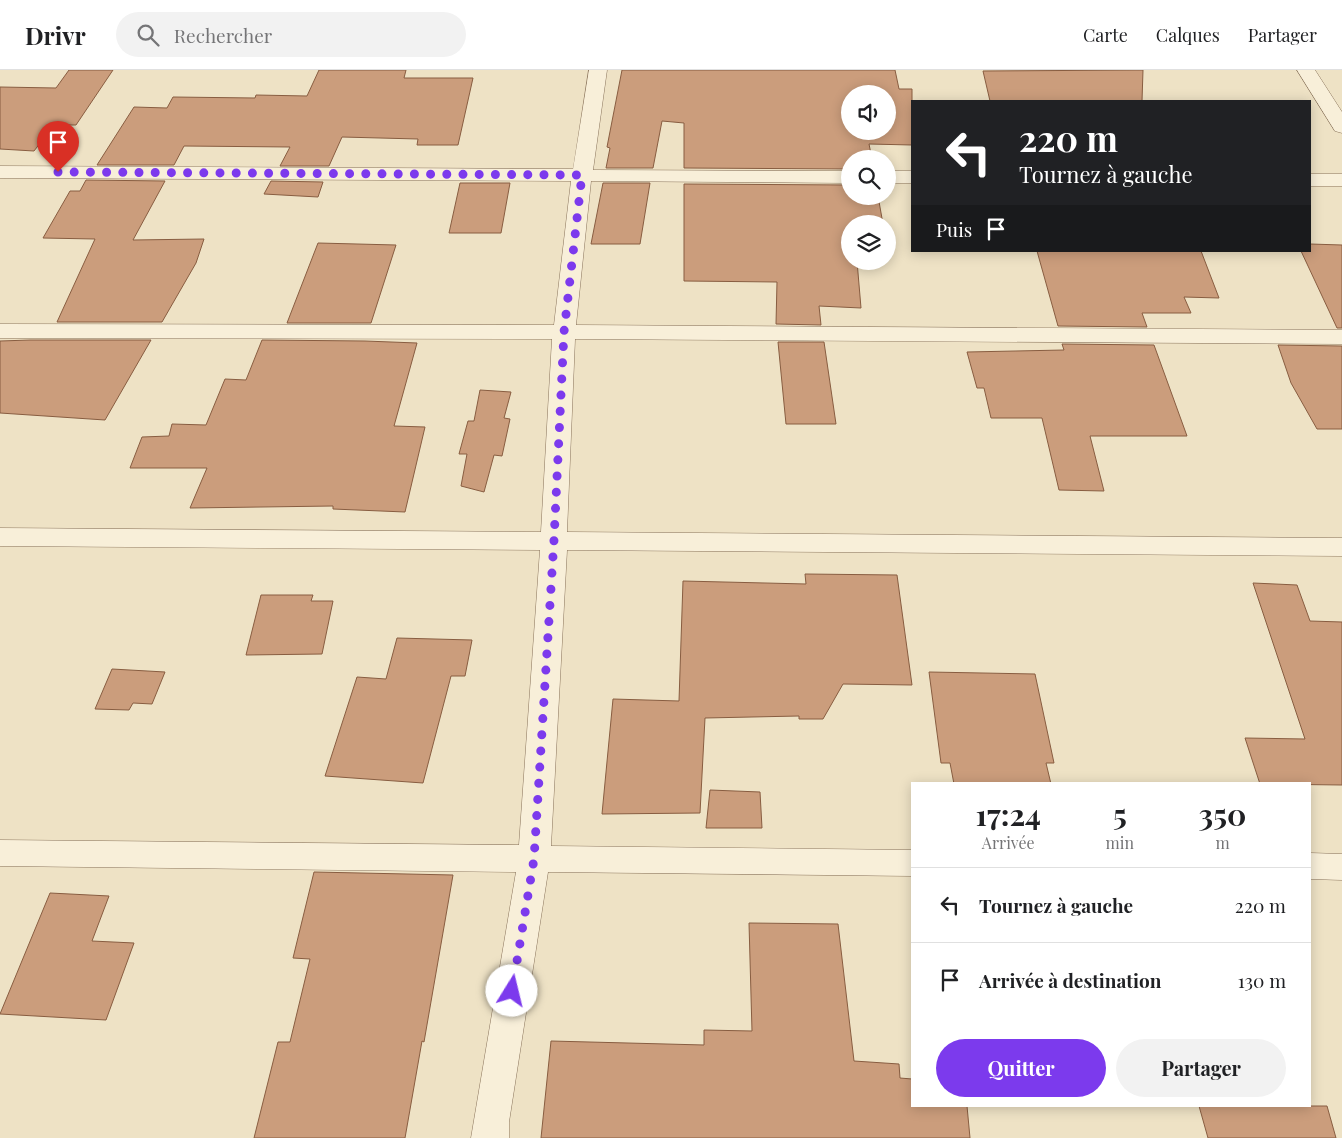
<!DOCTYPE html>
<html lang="fr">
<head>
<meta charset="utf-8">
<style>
  body { margin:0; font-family:"Playfair Display",serif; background:#f2f2f2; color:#202124; height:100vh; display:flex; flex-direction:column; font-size:19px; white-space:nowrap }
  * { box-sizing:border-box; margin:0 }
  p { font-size:16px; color:#757577 }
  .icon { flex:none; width:28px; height:28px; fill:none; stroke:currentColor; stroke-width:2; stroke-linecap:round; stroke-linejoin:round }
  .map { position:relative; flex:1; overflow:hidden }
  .drawer { position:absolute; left:911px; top:712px; width:400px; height:325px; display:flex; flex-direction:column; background:#fff; border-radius:0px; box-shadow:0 2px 12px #0003 }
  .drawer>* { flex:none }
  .top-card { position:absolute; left:911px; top:30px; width:400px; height:152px; border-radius:0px; box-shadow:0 2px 12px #0003; background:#202124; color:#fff; overflow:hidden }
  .buttons { position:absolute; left:841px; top:15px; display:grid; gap:10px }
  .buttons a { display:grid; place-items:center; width:55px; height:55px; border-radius:50%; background:#fff; box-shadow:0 2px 12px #0003; font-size:25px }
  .pin { position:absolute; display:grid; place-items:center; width:42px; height:42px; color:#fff; margin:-51px -21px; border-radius:50% 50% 50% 0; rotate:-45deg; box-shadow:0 0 5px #0007 }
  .pin .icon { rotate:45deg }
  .me { position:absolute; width:55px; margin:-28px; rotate:9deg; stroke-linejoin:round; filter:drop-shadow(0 0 4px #0008) }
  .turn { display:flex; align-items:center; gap:18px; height:105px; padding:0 25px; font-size:22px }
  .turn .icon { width:65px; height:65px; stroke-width:2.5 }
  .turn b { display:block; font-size:35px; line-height:42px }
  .then { display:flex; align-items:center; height:48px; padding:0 25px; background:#0003; gap:10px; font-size:19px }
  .eta { display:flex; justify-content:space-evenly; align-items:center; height:85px; text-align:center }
  .eta b { font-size:30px; font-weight:700; line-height:35px }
  .cta { display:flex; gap:10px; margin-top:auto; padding:10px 25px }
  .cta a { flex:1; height:58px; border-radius:30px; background:#7c3aed; color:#fff; font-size:20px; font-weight:700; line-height:58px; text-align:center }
  .cta a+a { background:#f2f2f2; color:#202124 }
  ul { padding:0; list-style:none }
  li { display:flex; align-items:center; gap:15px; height:75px; padding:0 25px; border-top:1px solid #e0e0e0 }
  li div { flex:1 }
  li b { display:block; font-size:19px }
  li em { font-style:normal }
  header { display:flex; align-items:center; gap:30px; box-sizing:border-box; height:70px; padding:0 25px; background:#fff; border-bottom:1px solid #e0e0e0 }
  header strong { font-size:24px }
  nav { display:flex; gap:28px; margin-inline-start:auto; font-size:18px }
  .search { width:350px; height:45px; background:#f2f2f2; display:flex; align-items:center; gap:12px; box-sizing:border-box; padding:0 18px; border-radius:28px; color:#757577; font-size:19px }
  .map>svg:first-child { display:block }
</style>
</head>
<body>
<header>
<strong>Drivr</strong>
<div class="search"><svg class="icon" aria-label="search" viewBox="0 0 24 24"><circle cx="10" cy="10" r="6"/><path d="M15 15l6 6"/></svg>Rechercher</div>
<nav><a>Carte</a><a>Calques</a><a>Partager</a></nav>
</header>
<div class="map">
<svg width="1342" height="1068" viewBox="0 0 1342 1068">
  <rect width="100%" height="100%" fill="#eee2c5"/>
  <g fill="#cb9d7c" stroke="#885d41" fill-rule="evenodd">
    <path d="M69 0H113L76 55H54L34 81 0 79V17L56 18Z"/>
    <path d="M319 0H406L404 8H473L458 75H417L418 69 342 67 329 96H280L290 77 184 76 174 95H97L134 37 167 38 173 27 255 28 256 25 307 26Z"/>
    <path d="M622 0H895L899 19H912V75L869 74 872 89H850V99L684 98V53L662 51 653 98H606L610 78 607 77ZM850 24H888V61H850Z"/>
    <path d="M1143 0 1142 31H990L983 1Z"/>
    <path d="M86 110 165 111 133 170 204 169 196 193 162 252H57L95 169 43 168 70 121H80Z"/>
    <path d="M271 111 323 112 318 127 264 124Z"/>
    <path d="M460 113H510L501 163H449Z"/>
    <path d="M603 113H650L640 174H591Z"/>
    <path d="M684 114 850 115V126H878L883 154H850V191H857L861 238 819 236 821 255 776 254 777 212 684 211Z"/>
    <path d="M318 173 396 175 371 253H287Z"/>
    <path d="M1310 174 1342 175V258H1337L1301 181H1310Z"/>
    <path d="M1037 181H1201L1219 228 1184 227 1191 243H1142L1147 257 1058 256Z"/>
    <path d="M30 270H151L105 350 0 343V271Z"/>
    <path d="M262 270 365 271 417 273 394 356 425 357 405 442 333 439V436L190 438 207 398H130L142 367 169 366 172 354 206 355 225 309 246 310Z"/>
    <path d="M778 272H824L836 354H786Z"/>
    <path d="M1062 274 1154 275 1187 366H1090L1104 421 1059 420 1042 348H991L984 318H977L967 282 1064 280Z"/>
    <path d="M1278 275 1342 276V359H1317L1291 313Z"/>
    <path d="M480 320 511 322 504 348 510 349 502 386 494 385 484 422 461 416 467 384H459L468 351H474Z"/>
    <path d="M805 504 897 505 912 615 843 614 823 649H799V646L705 648 700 743 602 744 613 629 679 631 683 511 806 514Z"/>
    <path d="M1253 513 1297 515 1310 551 1342 552V715L1260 714 1245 668 1305 669Z"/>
    <path d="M261 525H313L311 531H333L322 584 246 585Z"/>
    <path d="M397 568 472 570 465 606H451L423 713 325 706 357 607 386 609Z"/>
    <path d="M112 599 165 602 152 634 133 633 129 640 95 639Z"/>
    <path d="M929 602 1035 604 1054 693H1046L1051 714H954L950 693H941Z"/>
    <path d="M710 720 760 722 762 758H706Z"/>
    <path d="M314 802 453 805 424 972 422 971 405 1068H254L278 972H290L310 889 293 888Z"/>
    <path d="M50 823 109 826 92 871 134 873 106 950 0 944Z"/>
    <path d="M749 853 838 854 854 991 899 994 900 1008 912 1009V1036H967L970 1068H541L551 971 704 975V960L752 961Z"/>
    <path d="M1199 1036H1327L1336 1068H1208Z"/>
  </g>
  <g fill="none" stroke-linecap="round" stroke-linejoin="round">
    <defs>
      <g id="street">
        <path d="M589 0H607L593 100 850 101V113L591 111 576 255 1342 260V274L575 269 567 462 1342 468V486L567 480 551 776 912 780V806L548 802 509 1052V1068H471L516 802 0 796V770L519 775 540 480 0 476V458L541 462 552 269 0 268V254L554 255 571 111 0 108V96L573 99Z"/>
        <path d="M1297 0H1315L1342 42V63L1335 61Z"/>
        <rect x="888" y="101" width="24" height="12"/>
        <rect x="1310" y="104" width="32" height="12"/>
        <path d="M1310 783 1342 784V810L1310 809Z"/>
      </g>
    </defs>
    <use href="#street" stroke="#89735b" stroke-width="1"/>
    <use href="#street" fill="#f8efd9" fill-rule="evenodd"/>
  </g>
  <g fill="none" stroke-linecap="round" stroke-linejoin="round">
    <path stroke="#7c3aed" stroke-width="9" stroke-dasharray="0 16.2" d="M58 102 582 105 564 262 554 470 534 789 512 921"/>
  </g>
</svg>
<div class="buttons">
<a><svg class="icon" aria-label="sound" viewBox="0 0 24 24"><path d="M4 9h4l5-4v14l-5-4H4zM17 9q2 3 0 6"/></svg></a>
<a><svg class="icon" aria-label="search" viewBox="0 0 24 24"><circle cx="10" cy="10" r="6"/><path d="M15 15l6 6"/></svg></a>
<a><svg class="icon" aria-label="layers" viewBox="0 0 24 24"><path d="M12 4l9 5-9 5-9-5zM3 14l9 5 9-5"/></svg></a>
</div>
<div class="pin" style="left:58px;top:102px;background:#d93025"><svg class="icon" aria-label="arrive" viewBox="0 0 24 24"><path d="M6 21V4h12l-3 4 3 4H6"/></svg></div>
<svg class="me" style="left:512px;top:921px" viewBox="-20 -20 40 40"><circle r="19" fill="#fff"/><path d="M0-13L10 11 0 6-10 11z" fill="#7c3aed"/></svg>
<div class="top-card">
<div class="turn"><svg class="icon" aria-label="left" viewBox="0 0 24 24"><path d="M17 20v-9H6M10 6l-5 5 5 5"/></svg><div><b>220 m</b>Tournez à gauche</div></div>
<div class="then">Puis<svg class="icon" aria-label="arrive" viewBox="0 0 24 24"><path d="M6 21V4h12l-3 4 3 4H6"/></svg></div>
</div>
<section class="drawer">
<div class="eta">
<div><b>17:24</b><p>Arrivée</p></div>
<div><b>5</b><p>min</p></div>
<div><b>350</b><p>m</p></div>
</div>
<ul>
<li><svg class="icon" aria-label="left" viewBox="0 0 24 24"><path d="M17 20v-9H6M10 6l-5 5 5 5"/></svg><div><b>Tournez à gauche</b></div><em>220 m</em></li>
<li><svg class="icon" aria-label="arrive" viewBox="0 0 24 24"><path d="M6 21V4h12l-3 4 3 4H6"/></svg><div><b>Arrivée à destination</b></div><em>130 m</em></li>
</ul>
<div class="cta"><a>Quitter</a><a>Partager</a></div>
</section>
</div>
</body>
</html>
